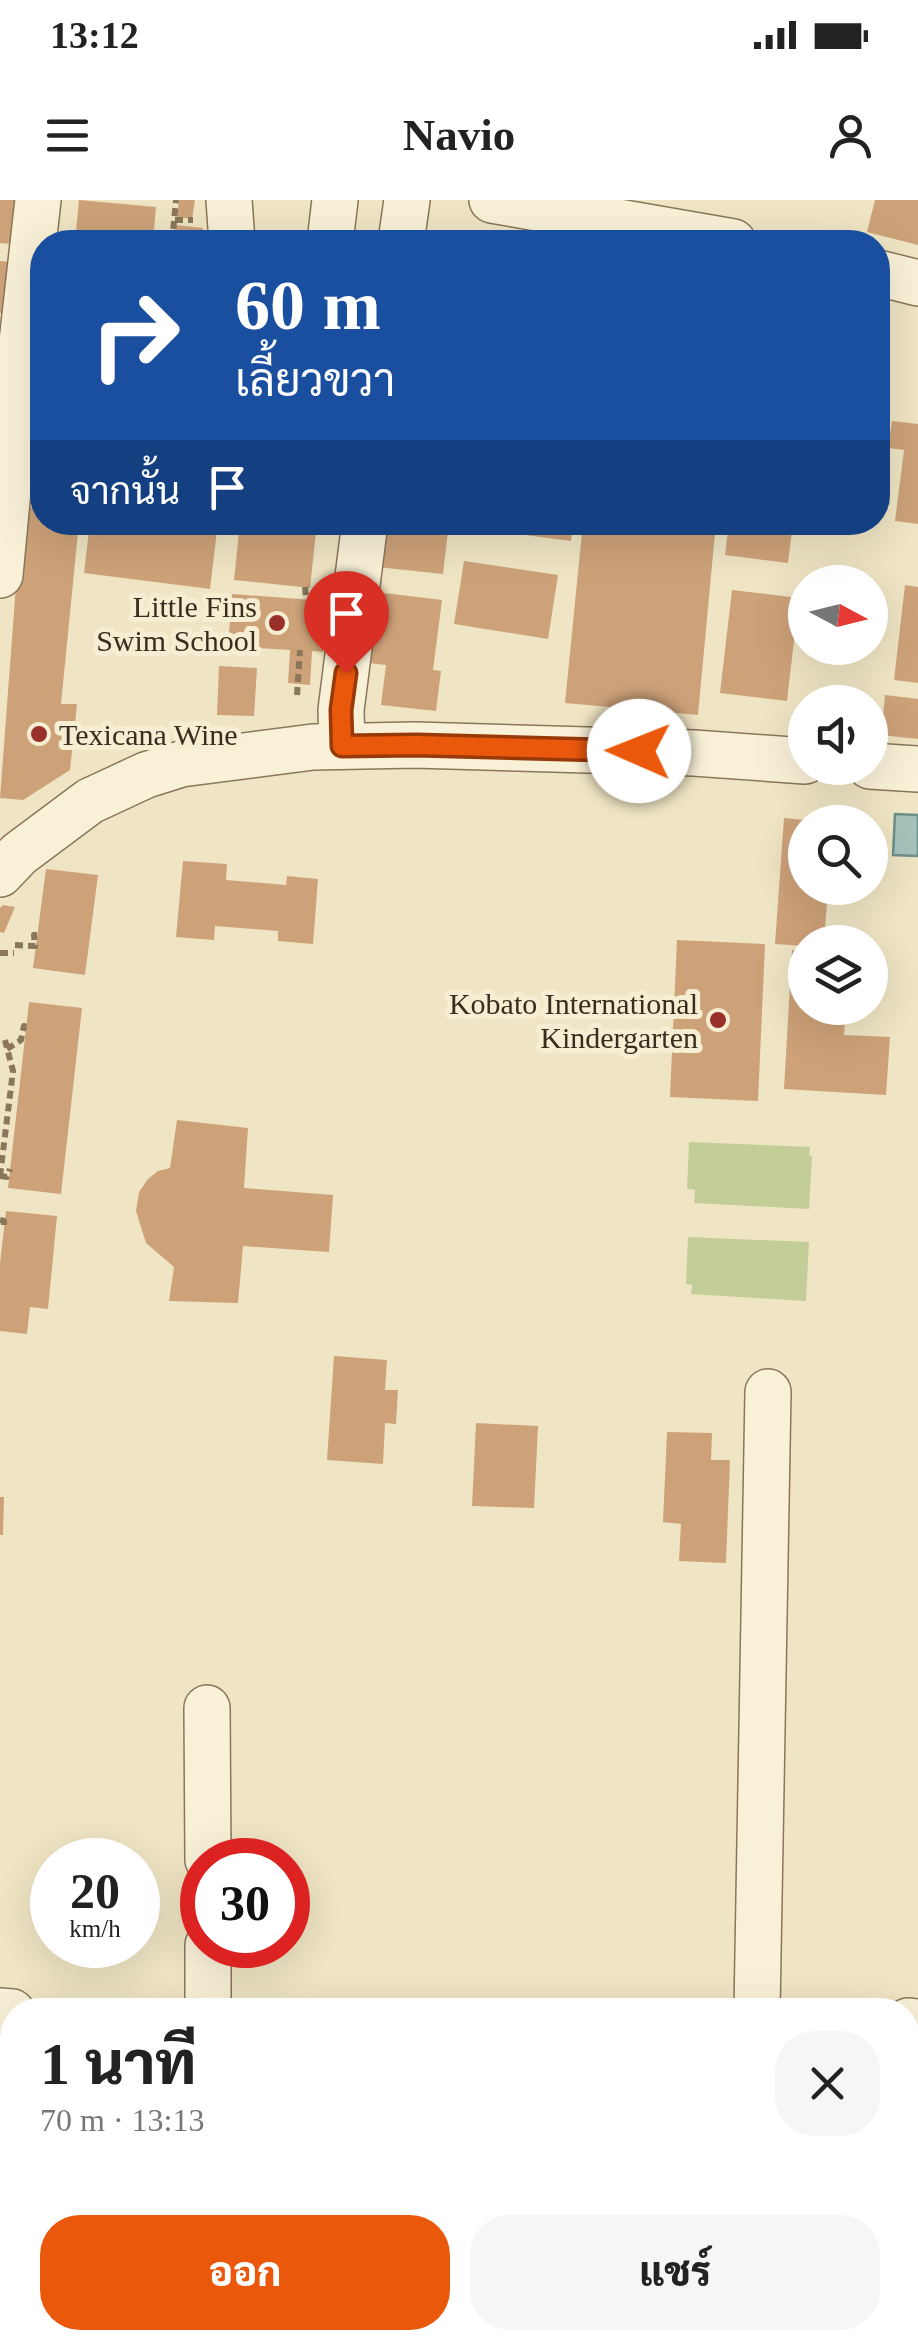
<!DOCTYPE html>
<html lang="th">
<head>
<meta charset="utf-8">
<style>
  body { margin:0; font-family:"Times New Roman",Sarabun,serif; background:#f6f6f6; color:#222; height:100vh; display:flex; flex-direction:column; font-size:38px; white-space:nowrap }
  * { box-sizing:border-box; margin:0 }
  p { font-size:32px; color:#767676 }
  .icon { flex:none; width:55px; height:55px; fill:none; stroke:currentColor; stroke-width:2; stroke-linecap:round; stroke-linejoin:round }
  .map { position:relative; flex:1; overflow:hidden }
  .sheet { position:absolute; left:0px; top:1798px; width:920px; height:352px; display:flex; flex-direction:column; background:#fff; border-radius:40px 40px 0 0; box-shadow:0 10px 40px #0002 }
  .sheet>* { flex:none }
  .guide { position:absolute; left:30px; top:30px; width:860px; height:305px; border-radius:40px; box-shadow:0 10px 40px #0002; background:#1a4fa0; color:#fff; overflow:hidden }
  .needle { width:65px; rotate:97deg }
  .buttons { position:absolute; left:788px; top:365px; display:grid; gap:20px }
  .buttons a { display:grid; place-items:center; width:100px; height:100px; border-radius:50%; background:#fff; box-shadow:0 10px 40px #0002; font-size:50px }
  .speed { position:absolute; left:30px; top:1638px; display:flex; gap:20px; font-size:50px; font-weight:700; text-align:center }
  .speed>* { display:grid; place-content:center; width:130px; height:130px; border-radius:50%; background:#fff; box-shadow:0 10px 40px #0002; line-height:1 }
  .speed small { font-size:25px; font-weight:400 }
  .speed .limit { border:15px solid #d22; background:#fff; color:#111 }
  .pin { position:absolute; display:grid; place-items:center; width:85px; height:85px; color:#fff; margin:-102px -42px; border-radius:50% 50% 50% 0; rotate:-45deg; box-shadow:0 0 10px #0007 }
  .pin .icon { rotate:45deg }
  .me { position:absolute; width:110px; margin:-55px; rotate:271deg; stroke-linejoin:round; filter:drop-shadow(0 0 8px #0008) }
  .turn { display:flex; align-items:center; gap:35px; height:210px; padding:0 40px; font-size:45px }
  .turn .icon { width:130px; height:130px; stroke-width:2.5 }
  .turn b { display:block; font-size:70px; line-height:85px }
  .then { display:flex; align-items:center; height:95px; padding:0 40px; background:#0003; gap:20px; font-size:38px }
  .round { display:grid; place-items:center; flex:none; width:105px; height:105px; border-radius:40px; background:#f6f6f6 }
  .headline { display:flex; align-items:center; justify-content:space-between; height:170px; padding:0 40px }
  h1 { font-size:60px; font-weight:800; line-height:75px }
  .cta { display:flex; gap:20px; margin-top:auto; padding:20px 40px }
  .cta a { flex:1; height:115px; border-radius:40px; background:#ea580c; color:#fff; font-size:40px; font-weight:800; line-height:115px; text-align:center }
  .cta a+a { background:#f6f6f6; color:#222 }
  .status { display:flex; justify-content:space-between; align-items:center; height:70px; padding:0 50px; background:#fff; direction:ltr }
  .status svg { height:28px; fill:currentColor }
  header { display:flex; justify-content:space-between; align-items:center; height:130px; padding:0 40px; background:#fff; font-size:45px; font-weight:800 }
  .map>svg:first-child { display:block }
</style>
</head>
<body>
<div class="status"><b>13:12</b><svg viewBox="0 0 49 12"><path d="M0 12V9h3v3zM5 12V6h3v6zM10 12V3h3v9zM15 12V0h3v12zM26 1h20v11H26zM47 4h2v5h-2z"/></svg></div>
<header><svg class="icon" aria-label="menu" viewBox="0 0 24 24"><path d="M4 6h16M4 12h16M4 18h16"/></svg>Navio<svg class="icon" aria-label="person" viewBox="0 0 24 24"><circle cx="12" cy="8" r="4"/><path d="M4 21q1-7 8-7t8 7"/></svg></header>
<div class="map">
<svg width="918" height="2148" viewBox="0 0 918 2148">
  <rect width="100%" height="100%" fill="#efe5c4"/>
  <g fill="#c3cd97">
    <path d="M689 942 810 947 809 955 812 956 809 1009 694 1003 695 990 687 989Z"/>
    <path d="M688 1037 809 1042 806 1101 691 1094 692 1085 686 1084Z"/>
    <path d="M0 1851 12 1852V2138H194L193 2148H0Z"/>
  </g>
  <path fill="#a6c2bb" stroke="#6c908a" stroke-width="2.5" d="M895 614 918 615V656L893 655Z"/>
  <g fill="#cda279">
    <path d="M0 0H18L11 44 0 43Z"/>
    <path d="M79 0 156 7 153 42H75Z"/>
    <path d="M179 0H195L192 19 177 17Z"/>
    <path d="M875 0H918V45L867 32Z"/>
    <path d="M176 25 203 28 201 42H175Z"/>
    <path d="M0 61 10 62 2 113H0Z"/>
    <path d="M892 221 918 224V324L895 321 904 250 888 248Z"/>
    <path d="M15 305 42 308V322H79L61 504H77L70 570 23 600 0 598 18 359Z"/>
    <path d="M90 322H218L210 389 84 373Z"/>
    <path d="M240 322H317L310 388 234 380Z"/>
    <path d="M373 322H449L443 374 368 366Z"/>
    <path d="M472 322H573L571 341 471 328Z"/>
    <path d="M583 322H716L698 515 565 503Z"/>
    <path d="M729 322H793L788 363 725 355Z"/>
    <path d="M464 361 558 375 548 439 454 424Z"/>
    <path d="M905 385 918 387V483L894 480Z"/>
    <path d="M732 390 799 398 787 501 720 493Z"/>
    <path d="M368 391 442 400 433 470 441 471 436 511 381 505 386 465 359 462Z"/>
    <path d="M232 394 327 401 323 452 312 451 310 485 288 483 290 450 228 446Z"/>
    <path d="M219 466 257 468 254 516 217 515Z"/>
    <path d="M885 495 918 499V539L881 535Z"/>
    <path d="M784 618 805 620V688H828L824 742H805V746L775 744Z"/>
    <path d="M183 661 227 664 226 680 286 685 287 676 318 679 313 744 278 741V731L215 726 214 740 176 737Z"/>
    <path d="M46 669 98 675 85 775 33 768Z"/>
    <path d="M3 705 15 707 4 733 0 732V708Z"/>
    <path d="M677 740 765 744 758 901 670 897Z"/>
    <path d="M792 750 805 751V808H846L844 835 890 837 886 895 784 889Z"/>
    <path d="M29 802 82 808 61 994 8 988Z"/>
    <path d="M177 920 248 928 244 988 333 995 329 1052 243 1046 238 1103 169 1101 174 1067 146 1043 136 1011 139 992 148 979 158 971 170 968Z"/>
    <path d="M6 1011 57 1016 48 1109 30 1107 27 1134 0 1131V1063Z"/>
    <path d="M334 1156 387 1160 385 1190H398L396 1224 385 1223 383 1264 327 1260Z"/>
    <path d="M476 1223 538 1226 534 1308 472 1306Z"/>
    <path d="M667 1232 712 1233 711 1260H730L726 1363 679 1361 681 1324 663 1322Z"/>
    <path d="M0 1297H4L3 1335H0Z"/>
    <path d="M0 2074 12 2075V2138H82V2148H0Z"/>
    <path d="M402 2138H452L451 2148H401Z"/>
    <path d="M531 2138H566L564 2148H530Z"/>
    <path d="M592 2138H658L657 2148H591Z"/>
    <path d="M787 2138H875L874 2148H786Z"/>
  </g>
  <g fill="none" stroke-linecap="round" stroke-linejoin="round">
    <defs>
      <g id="minor">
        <path d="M229 0 232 42"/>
        <path d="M492 0 733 42"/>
        <path d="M330 42 335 0"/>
        <path d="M401 42 407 0"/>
        <path d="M878 73 918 83"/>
        <path d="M0 375 22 142 38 0"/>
        <path d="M342 546 341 510 365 322"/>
        <path d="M870 566 918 569"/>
        <path d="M0 674 19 654 90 601 146 575 181 564 313 547 415 545 694 553 805 561"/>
        <path d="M207 1508 208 1660"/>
        <path d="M208 1745V1810"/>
        <path d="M757 1810 768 1192"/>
        <path d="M0 1811 12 1812"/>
        <path d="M908 1821 918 1822"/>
      </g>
    </defs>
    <use href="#minor" stroke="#8a765a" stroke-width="48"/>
    <g stroke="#8a765a" stroke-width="6" stroke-dasharray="8 5" stroke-linecap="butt">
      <path d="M175 20H193"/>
      <path d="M172 42 176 0"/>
      <path d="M305 387 306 399"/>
      <path d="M297 495 300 450"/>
      <path d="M15 745 35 746 34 735H38"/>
      <path d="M0 753H14"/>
      <path d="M7 849 21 840 24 826 26 827"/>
      <path d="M0 976 13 871 5 840"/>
      <path d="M0 976 7 977 10 969"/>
      <path d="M0 1020 4 1021V1028"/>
    </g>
    <use href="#minor" stroke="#f9f1d7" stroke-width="45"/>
  </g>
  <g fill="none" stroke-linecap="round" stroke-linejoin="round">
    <defs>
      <path id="route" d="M346 473 341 510 342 546 416 545 639 551"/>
    </defs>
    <use href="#route" stroke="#983908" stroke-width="25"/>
    <use href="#route" stroke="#ea580c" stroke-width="18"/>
  </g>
  <g fill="#993029" stroke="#f6eed3" stroke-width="4">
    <circle cx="277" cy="423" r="10"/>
    <circle cx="39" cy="534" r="10"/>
    <circle cx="718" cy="820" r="10"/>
  </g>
  <g text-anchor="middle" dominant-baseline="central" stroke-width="10" stroke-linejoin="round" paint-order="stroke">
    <g font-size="30" fill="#392d1e" stroke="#f6eed3" text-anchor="end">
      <text x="257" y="406">Little Fins<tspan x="257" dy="34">Swim School</tspan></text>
      <text x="59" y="534" text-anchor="start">Texicana Wine</text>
      <text x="698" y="803">Kobato International<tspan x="698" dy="34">Kindergarten</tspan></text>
    </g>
  </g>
</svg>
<div class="buttons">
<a><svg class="needle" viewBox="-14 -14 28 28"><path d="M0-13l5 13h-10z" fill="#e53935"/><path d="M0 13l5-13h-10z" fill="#767676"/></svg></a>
<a><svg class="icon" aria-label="sound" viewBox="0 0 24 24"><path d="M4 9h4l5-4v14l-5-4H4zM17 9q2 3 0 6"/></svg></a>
<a><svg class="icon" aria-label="search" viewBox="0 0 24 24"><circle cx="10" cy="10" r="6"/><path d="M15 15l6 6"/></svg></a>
<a><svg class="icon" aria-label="layers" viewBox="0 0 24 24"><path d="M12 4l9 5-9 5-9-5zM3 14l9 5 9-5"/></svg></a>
</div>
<div class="speed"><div>20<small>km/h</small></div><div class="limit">30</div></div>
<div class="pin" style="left:346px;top:473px;background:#d93025"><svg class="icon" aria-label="arrive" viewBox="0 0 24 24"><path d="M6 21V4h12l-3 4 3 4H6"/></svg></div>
<svg class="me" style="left:639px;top:551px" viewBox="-20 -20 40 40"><circle r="19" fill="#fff"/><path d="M0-13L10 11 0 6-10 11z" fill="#ea580c"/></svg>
<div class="guide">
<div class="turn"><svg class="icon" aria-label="right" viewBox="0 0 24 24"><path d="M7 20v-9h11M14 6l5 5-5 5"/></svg><div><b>60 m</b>เลี้ยวขวา</div></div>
<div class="then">จากนั้น<svg class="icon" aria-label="arrive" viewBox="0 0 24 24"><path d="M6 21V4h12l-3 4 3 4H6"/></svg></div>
</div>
<section class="sheet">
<div class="headline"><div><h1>1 นาที</h1><p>70 m · 13:13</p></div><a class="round"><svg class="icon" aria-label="close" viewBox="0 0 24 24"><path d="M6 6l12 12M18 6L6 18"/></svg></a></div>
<div class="cta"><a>ออก</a><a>แชร์</a></div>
</section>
</div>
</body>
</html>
